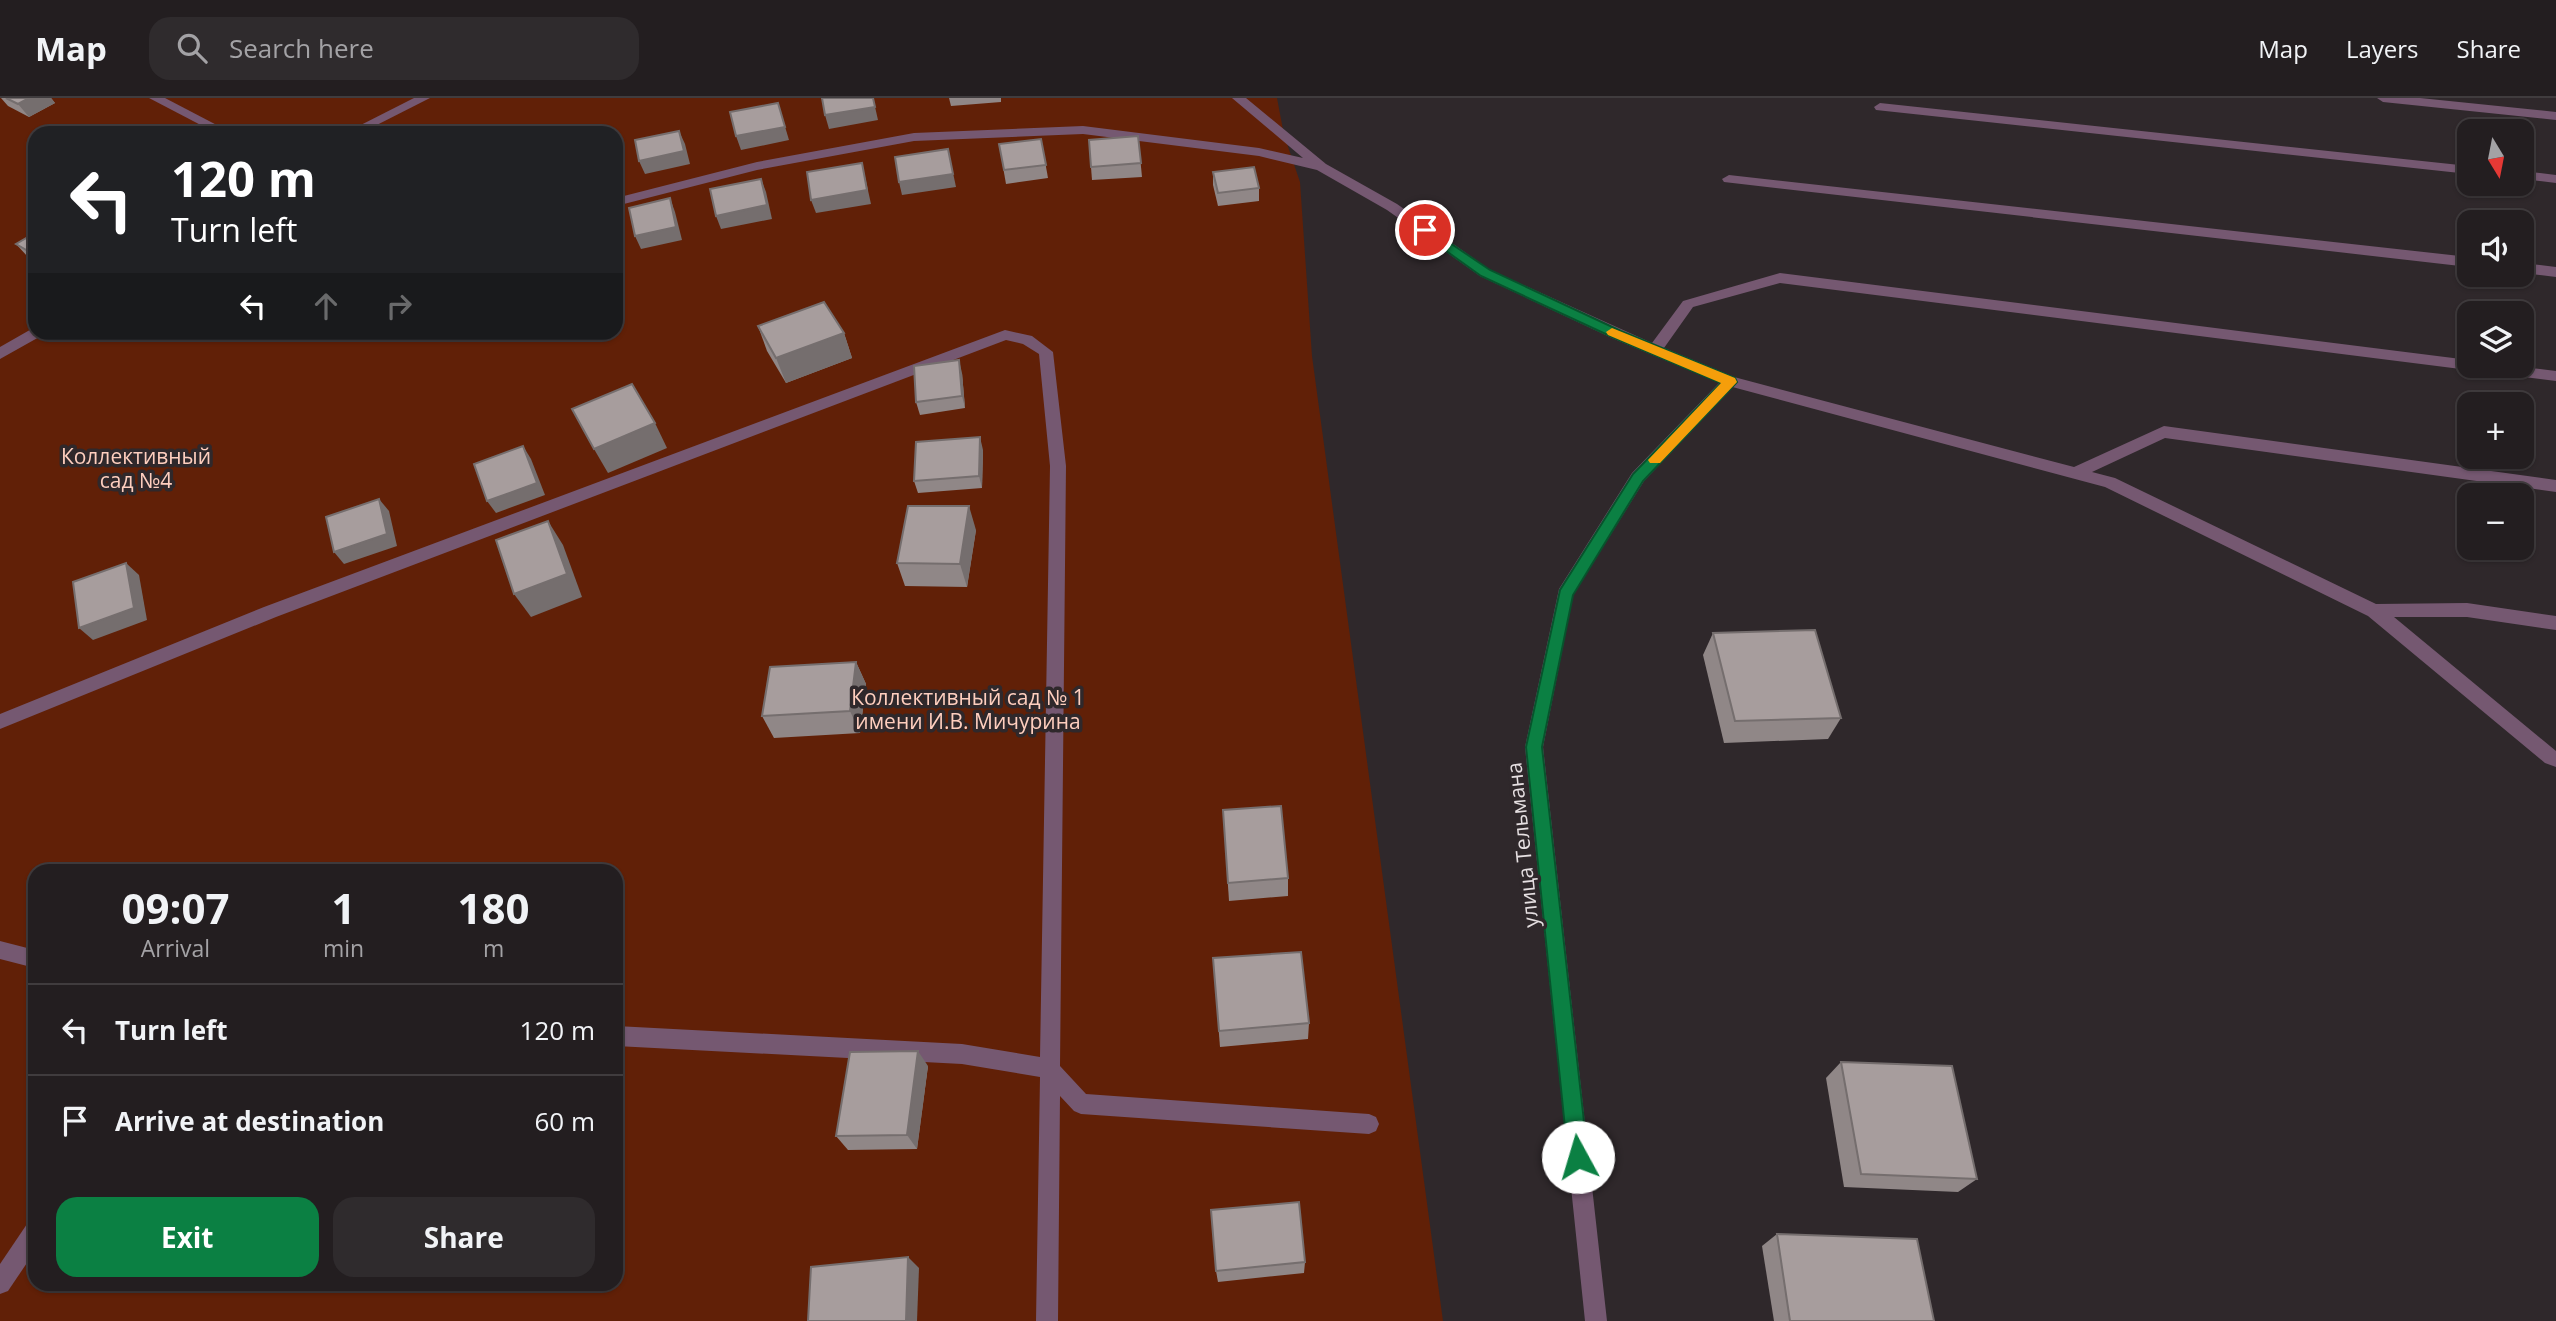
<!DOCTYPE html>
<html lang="en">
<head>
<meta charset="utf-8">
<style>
  body { margin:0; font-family:"Open Sans",sans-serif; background:#2f2b2d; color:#f1f3f6; height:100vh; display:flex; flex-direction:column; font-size:26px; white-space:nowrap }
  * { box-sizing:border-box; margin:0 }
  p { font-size:23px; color:#a3a2a5 }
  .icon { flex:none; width:38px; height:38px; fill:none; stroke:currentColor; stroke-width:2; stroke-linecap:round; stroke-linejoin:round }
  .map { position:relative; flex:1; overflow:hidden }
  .details { position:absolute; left:28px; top:766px; width:595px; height:427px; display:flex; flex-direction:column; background:#231e20; border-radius:21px; box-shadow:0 2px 5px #0004,0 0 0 2px #403c3e }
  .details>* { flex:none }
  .guide { position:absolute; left:28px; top:28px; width:595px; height:214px; border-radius:21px; box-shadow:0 2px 5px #0004,0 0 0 2px #403c3e; background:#202124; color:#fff; overflow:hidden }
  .needle { width:46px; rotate:170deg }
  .buttons { position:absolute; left:2457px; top:21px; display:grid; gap:14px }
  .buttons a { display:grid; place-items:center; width:77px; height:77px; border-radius:14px; background:#231e20; box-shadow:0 2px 5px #0004,0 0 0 2px #403c3e; font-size:35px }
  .pin { position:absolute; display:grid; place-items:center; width:60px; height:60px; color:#fff; margin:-30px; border:4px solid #fff; border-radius:50%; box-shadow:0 2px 7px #0007 }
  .me { position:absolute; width:77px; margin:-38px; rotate:354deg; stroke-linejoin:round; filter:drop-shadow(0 0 5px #0008) }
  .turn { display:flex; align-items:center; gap:24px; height:147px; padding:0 28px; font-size:32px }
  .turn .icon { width:91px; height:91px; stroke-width:2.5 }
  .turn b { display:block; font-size:49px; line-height:60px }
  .lanes { display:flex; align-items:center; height:66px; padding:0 28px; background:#0003; justify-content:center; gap:35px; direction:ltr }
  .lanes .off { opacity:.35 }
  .eta { display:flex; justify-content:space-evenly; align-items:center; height:119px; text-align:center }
  .eta b { font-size:42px; font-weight:700; line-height:49px }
  .button { display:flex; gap:14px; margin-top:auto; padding:14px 28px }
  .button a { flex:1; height:80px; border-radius:21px; background:#0b8043; color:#fff; font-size:28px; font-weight:700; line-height:80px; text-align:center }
  .button a+a { background:#2f2b2d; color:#f1f3f6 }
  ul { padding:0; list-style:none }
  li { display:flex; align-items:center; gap:21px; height:91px; padding:0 28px; border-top:2px solid #403c3e }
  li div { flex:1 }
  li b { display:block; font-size:26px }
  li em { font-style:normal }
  header { display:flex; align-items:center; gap:42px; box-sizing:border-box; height:98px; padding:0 35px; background:#231e20; border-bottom:2px solid #403c3e }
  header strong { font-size:33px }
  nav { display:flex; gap:38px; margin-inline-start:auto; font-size:24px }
  .search { width:490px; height:63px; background:#2f2b2d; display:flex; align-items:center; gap:18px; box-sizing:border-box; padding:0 24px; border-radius:21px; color:#a3a2a5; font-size:26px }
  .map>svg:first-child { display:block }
</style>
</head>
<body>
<header>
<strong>Map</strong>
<div class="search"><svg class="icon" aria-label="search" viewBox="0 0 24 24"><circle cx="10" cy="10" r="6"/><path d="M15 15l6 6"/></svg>Search here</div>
<nav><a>Map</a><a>Layers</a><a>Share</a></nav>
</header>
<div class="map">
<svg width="2556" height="1223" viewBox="0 0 2556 1223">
  <rect width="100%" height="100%" fill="#2f282b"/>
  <path fill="#612007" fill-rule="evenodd" d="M0 0H1277L1284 37 1300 84 1312 258 1443 1223H0ZM35 35H616V234H35ZM35 774H616V1186H35Z"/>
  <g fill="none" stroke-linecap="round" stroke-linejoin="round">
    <g fill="#755871" fill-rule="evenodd">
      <path d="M149 0H165L232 35H216Z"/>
      <path d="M414 0H430L361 35H345Z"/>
      <path d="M1232 0H1246L1326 66 1397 106 1490 172 1652 245 1683 203 1780 175 2469 262V268H2515L2556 273V283L1780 185 1693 209 1664 250 1734 279 2074 369 2164 328 2556 382V394L2165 340 2092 374 2115 380 2376 506 2467 505 2556 518V532L2467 519H2394L2556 653V669L2545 665 2368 518 2105 389 1725 287 1612 240 1480 178 1387 112 1317 72 1259 58 1083 36 914 43 757 72 616 108V100L757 64 914 35 1083 28 1259 50 1303 60Z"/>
      <path d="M2377 0H2420L2556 14V22L2383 4Z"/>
      <path d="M1880 5 2469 68V76L1876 12 1874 9Z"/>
      <path d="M2522 73 2556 77V85L2522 81Z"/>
      <path d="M1729 77 2469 159V169L1724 84 1722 81Z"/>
      <path d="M2522 165 2556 169V179L2522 175Z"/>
      <path d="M35 229V234H43L41 238 0 261V249Z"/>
      <path d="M1005 232 1032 238 1053 254 1066 368 1060 968 1086 996 1369 1016 1376 1019 1379 1026 1376 1033 1369 1036 1081 1016 1074 1013 1060 998 1058 1223H1036L1040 979 962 966 616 948V928L962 946 1040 959 1050 368 1039 256 1023 246 1006 242 276 519 0 631V616L264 509Z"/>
      <path d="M0 843 35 852V870L0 861Z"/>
      <path d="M35 1123V1153L8 1193 0 1196V1166L27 1126Z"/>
    </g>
    <path fill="#755871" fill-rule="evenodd" d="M1730 278 1737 283 1735 287 1644 383 1573 497 1543 649 1607 1223H1585L1525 649 1559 491 1632 375 1725 279Z"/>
  </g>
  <g fill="#908787">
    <path d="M1 0H51L55 5 29 19 8 8Z"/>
    <path d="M949 0H1001V4L951 8Z"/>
    <path d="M1138 38 1142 79 1092 82 1091 69Z"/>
    <path d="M1041 41 1048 80 1006 86 999 46Z"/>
    <path d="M1213 74 1259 90V103L1218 108 1213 87Z"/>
    <path d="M35 135V163L28 159 16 146Z"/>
    <path d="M758 228 844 235 852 260 786 285 767 253Z"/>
    <path d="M962 275 965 310 920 317 916 304Z"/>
    <path d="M983 352 982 390 918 395 914 383Z"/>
    <path d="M976 432 967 489 905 488 897 465Z"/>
    <path d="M1713 535 1841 620 1828 641 1724 645 1703 557Z"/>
    <path d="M856 564 866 586 860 635 774 640 762 618Z"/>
    <path d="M1223 712 1288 780V798L1229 803Z"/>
    <path d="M1213 860 1309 925 1308 941 1220 949Z"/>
    <path d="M1841 964 1977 1081 1958 1094 1844 1089 1826 980Z"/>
    <path d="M928 968 917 1051 848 1052 836 1038Z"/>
    <path d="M1777 1136 1934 1223H1774L1762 1148Z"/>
    <path d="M1305 1164 1304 1175 1218 1184 1216 1173Z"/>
  </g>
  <g fill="#756e6e">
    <path d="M29 0H51L55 5 29 19 18 6Z"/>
    <path d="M873 0 878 22 829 31 825 17Z"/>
    <path d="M778 5 789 42 741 52 736 38Z"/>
    <path d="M679 33 685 46 690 66 645 76 639 63Z"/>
    <path d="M948 51 956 89 902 97 899 84Z"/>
    <path d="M862 65 871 106 816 115 811 102Z"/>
    <path d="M761 81 766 94 772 121 721 131 716 118Z"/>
    <path d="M670 100 675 114 682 142 641 151 635 138Z"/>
    <path d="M844 235 852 260 786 285 776 260Z"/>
    <path d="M959 262 962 275 965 310 962 298Z"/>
    <path d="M655 325 667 350 608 375 594 351Z"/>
    <path d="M980 339 983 352 982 390 979 378Z"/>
    <path d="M523 348 531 361 545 397 496 415 487 403Z"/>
    <path d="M379 401 389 413 397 448 344 466 334 454Z"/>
    <path d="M969 408 976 432 967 489 960 466Z"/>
    <path d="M548 423 563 447 582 499 531 519 514 496Z"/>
    <path d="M126 465 139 477 147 522 93 542 79 530Z"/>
    <path d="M856 564 866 586 860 635 850 613Z"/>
    <path d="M918 953 928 968 917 1051 907 1037Z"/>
    <path d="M908 1159 919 1170 917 1223H906Z"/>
  </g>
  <g fill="#a79d9d" stroke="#756e6e" stroke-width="2">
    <path d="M6 0H29L18 6Z"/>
    <path d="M822 0H873L875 9 825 17Z"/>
    <path d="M778 5 785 29 736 38 730 14Z"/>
    <path d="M679 33 684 53 639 63 635 42Z"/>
    <path d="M1138 38 1141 65 1091 69 1089 42Z"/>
    <path d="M1041 41 1046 67 1004 72 999 46Z"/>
    <path d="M948 51 953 76 899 84 895 59Z"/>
    <path d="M862 65 867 92 811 102 807 74Z"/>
    <path d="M1254 69 1259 90 1218 95 1213 74Z"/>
    <path d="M761 81 767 107 716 118 710 91Z"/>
    <path d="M670 100 676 129 635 138 629 110Z"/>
    <path d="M35 135V157L16 146Z"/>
    <path d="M824 204 844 235 776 260 758 228Z"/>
    <path d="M959 262 962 298 916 304 914 268Z"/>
    <path d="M632 286 655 325 594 351 572 311Z"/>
    <path d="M980 339 979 378 914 383 916 344Z"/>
    <path d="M523 348 537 385 487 403 474 366Z"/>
    <path d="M379 401 387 436 334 454 326 419Z"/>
    <path d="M908 408H969L960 466 897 465Z"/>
    <path d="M548 423 567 476 514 496 496 442Z"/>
    <path d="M126 465 134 510 79 530 73 484Z"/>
    <path d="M1815 532 1841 620 1735 623 1713 535Z"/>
    <path d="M856 564 850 613 762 618 770 569Z"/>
    <path d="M1281 708 1288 780 1228 785 1223 712Z"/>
    <path d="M1301 854 1309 925 1219 933 1213 860Z"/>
    <path d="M918 953 907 1037 836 1038 850 954Z"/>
    <path d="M1841 964 1952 968 1977 1081 1861 1076Z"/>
    <path d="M1299 1104 1305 1164 1216 1173 1211 1112Z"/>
    <path d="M1777 1136 1917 1141 1934 1223H1790Z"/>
    <path d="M908 1159 906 1223H808L811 1169Z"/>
  </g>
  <path fill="#0b8043" stroke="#07532c" stroke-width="2" d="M1425 128 1490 172 1621 233 1735 280 1737 284 1643 383 1573 497 1542 649 1588 1059 1585 1066 1578 1069 1571 1066 1568 1059 1526 649 1560 492 1633 376 1721 285 1612 239 1481 178 1421 135V129Z"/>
  <path fill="#f59e0b" d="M1612 230 1735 280 1737 284 1660 365H1650L1648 362 1721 285 1608 237 1606 234Z"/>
  <g text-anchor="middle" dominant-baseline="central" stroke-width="7" stroke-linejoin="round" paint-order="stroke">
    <g font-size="21" fill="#fecebe" stroke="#2f282b">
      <text x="136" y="358">Коллективный<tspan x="136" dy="24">сад №4</tspan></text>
      <text x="968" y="599">Коллективный сад № 1<tspan x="968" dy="24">имени И.В. Мичурина</tspan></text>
    </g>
    <g font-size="21" fill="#e6e0e2" stroke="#2f282b">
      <text transform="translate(1522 747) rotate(-96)">улица Тельмана</text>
    </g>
  </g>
</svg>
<div class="buttons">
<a><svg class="needle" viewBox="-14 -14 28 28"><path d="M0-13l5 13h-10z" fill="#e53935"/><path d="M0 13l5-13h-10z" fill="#a3a2a5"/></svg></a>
<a><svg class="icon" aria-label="sound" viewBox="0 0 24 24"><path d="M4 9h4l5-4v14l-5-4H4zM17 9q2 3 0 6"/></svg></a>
<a><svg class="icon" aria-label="layers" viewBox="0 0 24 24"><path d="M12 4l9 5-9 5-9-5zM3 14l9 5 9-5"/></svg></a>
<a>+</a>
<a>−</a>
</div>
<div class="pin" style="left:1425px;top:132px;background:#d93025"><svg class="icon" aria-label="arrive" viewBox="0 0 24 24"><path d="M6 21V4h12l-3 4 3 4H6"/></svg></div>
<svg class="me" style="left:1578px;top:1059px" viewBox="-20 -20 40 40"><circle r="19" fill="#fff"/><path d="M0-13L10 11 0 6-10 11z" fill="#0b8043"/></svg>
<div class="guide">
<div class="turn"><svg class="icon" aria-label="left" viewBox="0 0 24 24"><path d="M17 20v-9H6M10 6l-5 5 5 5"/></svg><div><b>120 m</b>Turn left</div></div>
<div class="lanes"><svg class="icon" aria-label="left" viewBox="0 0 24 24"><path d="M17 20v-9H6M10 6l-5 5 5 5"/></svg><svg class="icon off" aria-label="ahead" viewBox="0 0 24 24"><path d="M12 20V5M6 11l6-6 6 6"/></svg><svg class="icon off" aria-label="right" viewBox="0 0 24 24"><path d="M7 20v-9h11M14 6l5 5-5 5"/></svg></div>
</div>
<section class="details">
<div class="eta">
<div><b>09:07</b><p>Arrival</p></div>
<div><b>1</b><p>min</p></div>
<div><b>180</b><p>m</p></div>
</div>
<ul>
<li><svg class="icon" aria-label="left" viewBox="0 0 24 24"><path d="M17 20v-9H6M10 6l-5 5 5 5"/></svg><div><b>Turn left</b></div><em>120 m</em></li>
<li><svg class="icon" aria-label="arrive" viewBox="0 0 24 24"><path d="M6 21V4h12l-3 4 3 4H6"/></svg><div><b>Arrive at destination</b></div><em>60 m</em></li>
</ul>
<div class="button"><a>Exit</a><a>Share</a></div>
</section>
</div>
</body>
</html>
